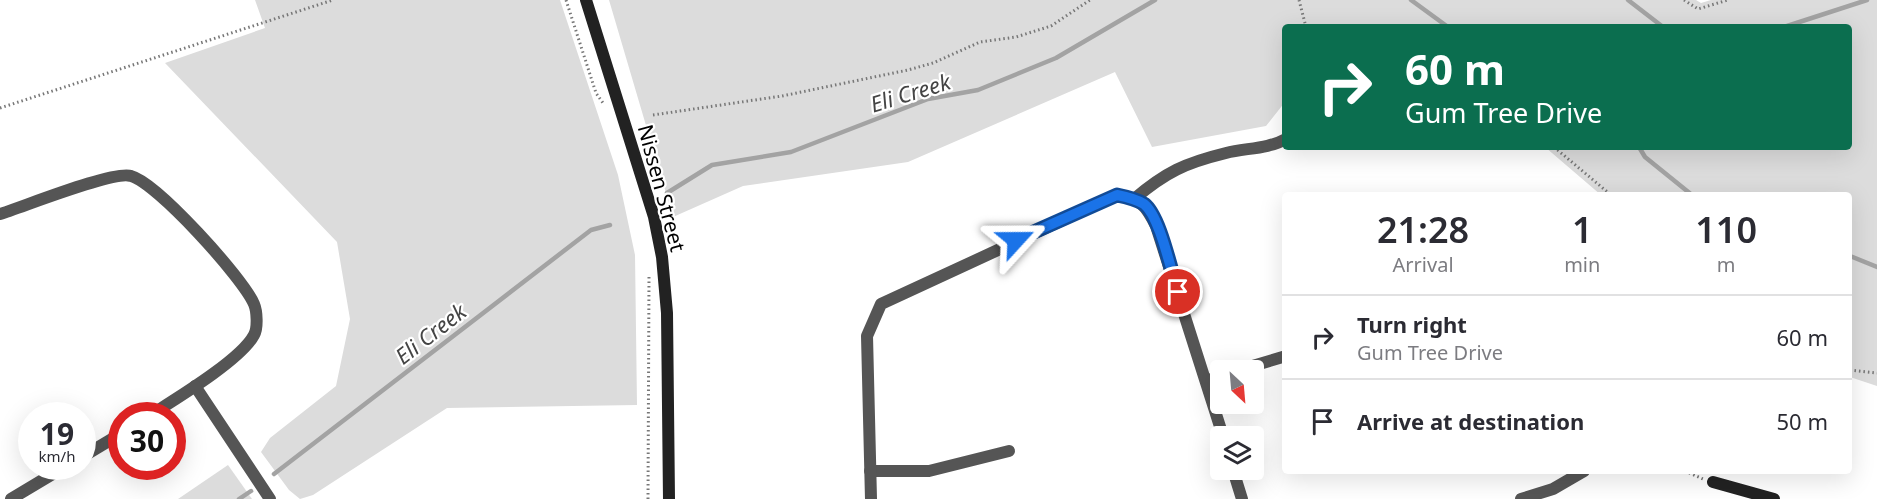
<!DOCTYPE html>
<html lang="en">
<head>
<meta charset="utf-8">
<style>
  body { margin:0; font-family:"Noto Sans",sans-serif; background:#f2f2f3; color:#2b2b33; height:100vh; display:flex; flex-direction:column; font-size:22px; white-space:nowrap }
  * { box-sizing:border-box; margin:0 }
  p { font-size:20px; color:#7c7c81 }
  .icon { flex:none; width:33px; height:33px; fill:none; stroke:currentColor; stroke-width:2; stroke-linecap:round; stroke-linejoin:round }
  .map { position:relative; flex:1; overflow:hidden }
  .details { position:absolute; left:1282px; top:192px; width:570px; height:282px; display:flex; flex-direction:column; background:#fff; border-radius:6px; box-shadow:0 6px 24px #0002 }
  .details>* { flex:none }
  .top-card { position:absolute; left:1282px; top:24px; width:570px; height:126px; border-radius:6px; box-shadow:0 6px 24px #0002; background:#0b6e4f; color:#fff; overflow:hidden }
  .needle { width:39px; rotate:154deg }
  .controls { position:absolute; left:1210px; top:360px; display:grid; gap:12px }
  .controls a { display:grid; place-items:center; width:54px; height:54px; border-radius:6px; background:#fff; box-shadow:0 6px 24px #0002; font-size:30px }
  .speed { position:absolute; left:18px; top:402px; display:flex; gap:12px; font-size:30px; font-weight:700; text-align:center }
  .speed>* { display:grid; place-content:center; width:78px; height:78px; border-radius:50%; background:#fff; box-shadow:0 6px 24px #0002; line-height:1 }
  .speed small { font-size:15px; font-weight:400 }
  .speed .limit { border:9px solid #d22; background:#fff; color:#111 }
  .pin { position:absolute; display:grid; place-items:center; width:51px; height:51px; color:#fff; margin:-26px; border:3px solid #fff; border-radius:50%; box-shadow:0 2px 6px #0007 }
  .me { position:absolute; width:66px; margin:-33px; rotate:66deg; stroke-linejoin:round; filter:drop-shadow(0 0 4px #0008) }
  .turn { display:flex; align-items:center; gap:21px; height:126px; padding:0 24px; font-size:27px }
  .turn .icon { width:78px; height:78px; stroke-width:2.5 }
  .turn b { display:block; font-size:42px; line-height:51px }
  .eta { display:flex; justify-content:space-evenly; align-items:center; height:102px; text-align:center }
  .eta b { font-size:36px; font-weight:600; line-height:42px }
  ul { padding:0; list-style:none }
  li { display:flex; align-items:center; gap:18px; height:84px; padding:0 24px; border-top:2px solid #e1e1e2 }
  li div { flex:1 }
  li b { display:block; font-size:22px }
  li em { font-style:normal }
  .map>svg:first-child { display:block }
</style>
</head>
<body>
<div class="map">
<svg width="1877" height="499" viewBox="0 0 1877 499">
  <rect width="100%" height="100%" fill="#fff"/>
  <g fill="#dcdcdc">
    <path d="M255 0H560L618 175 635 255 637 405 447 408 313 495 300 499 289 490 261 452 270 438 336 386 350 319 337 242 165 63 265 28Z"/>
    <path d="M609 0H1696L1701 3 1711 0H1877V386L1850 377V195H1601L1545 147H1850V27H1286L1285 102 1266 126 1152 147 1115 72 908 162 743 186 673 217Z"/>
    <path d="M228 465 252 499H178Z"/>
  </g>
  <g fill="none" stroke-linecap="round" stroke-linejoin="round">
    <g stroke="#a3a3a3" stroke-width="4.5">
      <path d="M1411 0 1448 27"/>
      <path d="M1628 0 1663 27"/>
      <path d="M1784 27 1867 0"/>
      <path d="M1639 147 1645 157 1692 195"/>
      <path d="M667 193 712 165 791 152 928 99 978 90 1056 58 1155 0"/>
      <path d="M1850 256 1877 267"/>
      <path d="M274 474 591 230 610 225"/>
      <path d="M239 499 251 491"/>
    </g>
    <g stroke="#777" stroke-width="3" stroke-dasharray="1.5 3" stroke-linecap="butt">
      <path d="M566 0 596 93 603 103"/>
      <path d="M1299 0 1306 27"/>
      <path d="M1684 0 1698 9 1728 0"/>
      <path d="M0 108 333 0"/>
      <path d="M653 115 782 96 908 70 933 63 980 42 1016 37 1051 26 1090 0"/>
      <path d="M1554 147 1611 195"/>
      <path d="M1850 370 1877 373"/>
      <path d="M1685 471 1703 479"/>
      <path d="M648 499 649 276"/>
    </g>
    <g stroke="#555" stroke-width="12">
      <path d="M1134 199C1166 172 1185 163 1226 153 1245 148 1268 149 1286 139"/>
      <path d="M0 214C23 207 114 170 131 176 157 183 243 278 254 304 257 311 258 328 254 335 241 360 174 400 149 416"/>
      <path d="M1239 370 1286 356"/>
      <path d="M1206 381 1221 376"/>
      <path d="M195 386 270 499"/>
      <path d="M82 457 122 433"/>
      <path d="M1233 470 1242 499"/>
      <path d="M870 471H929L1009 451"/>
      <path d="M11 499 66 466"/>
      <path d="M871 499 867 336 881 304 1117 195C1141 200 1145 204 1156 226L1223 436"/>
      <path d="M1521 499 1553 489 1584 471"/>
    </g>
    <g stroke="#222" stroke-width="12">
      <path d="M586 0 654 217 662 257 667 313 669 499"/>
      <path d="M1713 482 1774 499"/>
    </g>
  </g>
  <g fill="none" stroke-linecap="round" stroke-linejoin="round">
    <defs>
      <path id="route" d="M1016 240 1117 195C1127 197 1136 199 1144 204 1160 216 1171 272 1178 292"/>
    </defs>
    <use href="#route" stroke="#114b97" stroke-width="15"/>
    <use href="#route" stroke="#1a73e8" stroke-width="10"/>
  </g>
  <g text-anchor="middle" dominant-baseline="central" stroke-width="4.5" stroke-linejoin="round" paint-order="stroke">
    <g font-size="21" fill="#000" stroke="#fff">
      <text transform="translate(662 188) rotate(75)">Nissen Street</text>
    </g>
    <g font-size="22" font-style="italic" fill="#444" stroke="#fff">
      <text transform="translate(910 92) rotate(-17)">Eli Creek</text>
      <text transform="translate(430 333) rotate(-38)">Eli Creek</text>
    </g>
  </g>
</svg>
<div class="controls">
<a><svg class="needle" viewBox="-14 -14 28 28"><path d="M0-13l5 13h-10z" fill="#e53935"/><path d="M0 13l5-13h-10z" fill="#7c7c81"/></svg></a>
<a><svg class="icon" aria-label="layers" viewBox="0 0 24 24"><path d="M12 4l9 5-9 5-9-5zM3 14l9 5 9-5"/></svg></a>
</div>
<div class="speed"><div>19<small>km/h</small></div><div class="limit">30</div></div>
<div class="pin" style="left:1178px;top:292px;background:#d93025"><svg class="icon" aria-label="arrive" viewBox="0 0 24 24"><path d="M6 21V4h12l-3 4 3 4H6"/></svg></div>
<svg class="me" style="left:1016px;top:240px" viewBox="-20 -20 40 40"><path d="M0-17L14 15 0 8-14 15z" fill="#1a73e8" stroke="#fff" stroke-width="4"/></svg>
<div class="top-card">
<div class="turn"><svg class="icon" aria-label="right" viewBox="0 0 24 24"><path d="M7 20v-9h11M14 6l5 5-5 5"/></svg><div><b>60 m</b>Gum Tree Drive</div></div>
</div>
<section class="details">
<div class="eta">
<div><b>21:28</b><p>Arrival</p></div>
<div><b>1</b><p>min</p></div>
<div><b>110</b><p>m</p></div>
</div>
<ul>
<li><svg class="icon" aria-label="right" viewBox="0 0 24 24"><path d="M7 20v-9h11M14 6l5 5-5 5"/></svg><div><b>Turn right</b><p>Gum Tree Drive</p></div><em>60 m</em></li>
<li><svg class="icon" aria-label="arrive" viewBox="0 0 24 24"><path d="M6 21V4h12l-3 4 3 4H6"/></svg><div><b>Arrive at destination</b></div><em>50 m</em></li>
</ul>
</section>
</div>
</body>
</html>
